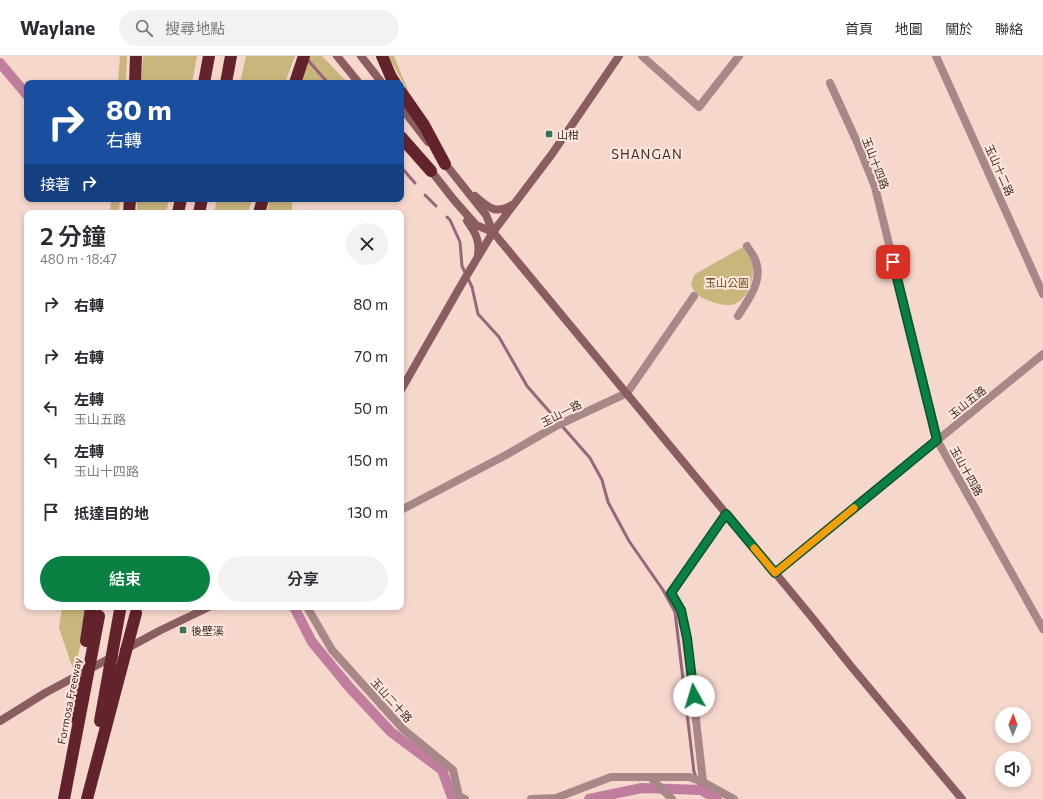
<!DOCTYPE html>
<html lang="zh-TW">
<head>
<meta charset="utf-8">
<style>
  body { margin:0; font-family:Commissioner,"Noto Sans TC",sans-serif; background:#f2f2f3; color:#2b2b33; height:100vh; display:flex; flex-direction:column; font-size:15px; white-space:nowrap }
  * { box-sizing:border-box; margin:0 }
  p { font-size:13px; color:#7c7c81 }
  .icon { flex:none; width:22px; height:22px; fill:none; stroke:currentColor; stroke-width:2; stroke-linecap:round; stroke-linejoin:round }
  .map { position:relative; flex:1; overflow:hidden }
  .side { position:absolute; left:24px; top:154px; width:380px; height:400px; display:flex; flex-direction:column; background:#fff; border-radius:8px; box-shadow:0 2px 6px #0003 }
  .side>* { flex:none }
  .top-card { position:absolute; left:24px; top:24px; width:380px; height:122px; border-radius:8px; box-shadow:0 2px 6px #0003; background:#1a4fa0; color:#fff; overflow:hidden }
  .needle { width:26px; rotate:1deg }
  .tools { position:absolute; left:995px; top:651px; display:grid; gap:8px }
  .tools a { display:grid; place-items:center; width:36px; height:36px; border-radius:50%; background:#fff; box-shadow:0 2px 6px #0003; font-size:20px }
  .pin { position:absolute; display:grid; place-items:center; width:34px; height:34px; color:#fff; margin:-17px; border-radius:8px; box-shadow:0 2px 6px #0006 }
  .me { position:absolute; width:44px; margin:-22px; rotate:354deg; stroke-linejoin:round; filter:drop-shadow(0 0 3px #0008) }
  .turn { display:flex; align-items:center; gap:14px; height:84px; padding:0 16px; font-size:18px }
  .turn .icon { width:52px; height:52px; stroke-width:2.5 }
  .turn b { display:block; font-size:28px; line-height:34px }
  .then { display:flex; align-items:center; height:38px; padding:0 16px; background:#0003; gap:8px; font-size:15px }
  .round { display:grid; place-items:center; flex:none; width:42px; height:42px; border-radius:21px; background:#f2f2f3 }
  .headline { display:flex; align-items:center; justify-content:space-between; height:68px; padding:0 16px }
  h1 { font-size:24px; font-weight:600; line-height:30px }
  .cta { display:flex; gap:8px; margin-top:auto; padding:8px 16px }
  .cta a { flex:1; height:46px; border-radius:24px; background:#0b8043; color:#fff; font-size:16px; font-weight:600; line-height:46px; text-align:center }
  .cta a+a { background:#f2f2f3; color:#2b2b33 }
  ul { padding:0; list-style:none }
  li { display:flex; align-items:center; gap:12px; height:52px; padding:0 16px }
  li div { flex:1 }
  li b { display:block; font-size:15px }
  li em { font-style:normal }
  header { display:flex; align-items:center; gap:24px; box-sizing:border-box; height:56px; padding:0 20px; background:#fff; border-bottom:1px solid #e1e1e2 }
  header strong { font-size:19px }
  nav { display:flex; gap:22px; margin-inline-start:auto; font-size:14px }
  .search { width:280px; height:36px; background:#f2f2f3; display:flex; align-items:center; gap:10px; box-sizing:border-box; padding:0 14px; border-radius:22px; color:#7c7c81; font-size:15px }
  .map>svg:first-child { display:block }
</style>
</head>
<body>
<header>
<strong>Waylane</strong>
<div class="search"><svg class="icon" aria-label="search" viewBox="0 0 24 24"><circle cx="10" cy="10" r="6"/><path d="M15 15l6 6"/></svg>搜尋地點</div>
<nav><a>首頁</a><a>地圖</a><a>關於</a><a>聯絡</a></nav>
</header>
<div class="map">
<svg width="1043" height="743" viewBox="0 0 1043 743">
  <rect width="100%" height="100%" fill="#f5d7cc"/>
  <g fill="#c9b67d">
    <path d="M120 0H127L126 27H118Z"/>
    <path d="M143 0H197L192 27H141Z"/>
    <path d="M246 0H295L285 27H240Z"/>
    <path d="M309 0H322L348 27H299Z"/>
    <path d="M388 0H394L409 37Z"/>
    <path d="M111 143H120L119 157H110Z"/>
    <path d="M137 143H169L166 157H137Z"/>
    <path d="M217 143H252L248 157H214Z"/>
    <path d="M270 143H292V157H267Z"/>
    <path d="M743 191C746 197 752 204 753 210 754 224 748 242 735 248 726 252 701 244 695 236 693 234 692 230 691 227L695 218Z"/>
    <path d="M62 551H87L83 578 74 616 59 572Z"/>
  </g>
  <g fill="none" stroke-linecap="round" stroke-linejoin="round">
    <g stroke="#98667b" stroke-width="3">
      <path d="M307 3 328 27"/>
      <path d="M401 111 415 127"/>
      <path d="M425 139 436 150"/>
      <path d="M447 161 450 164 460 186 462 210 472 231 478 258 499 281 527 330 590 402 602 424 608 446 629 485 663 534 675 556 694 716 701 734"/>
    </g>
    <g stroke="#c07d9d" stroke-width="10">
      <path d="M0 7 27 39"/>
      <path d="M294 551 312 586 350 632 391 676 442 714 450 736 453 743"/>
      <path d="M589 743 642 732 701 734 717 743"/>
    </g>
    <g stroke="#a88788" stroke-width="8">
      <path d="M642 0 699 51 739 0"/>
      <path d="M936 0 1043 238"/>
      <path d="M830 27 857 86 875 131 937 384 1043 573"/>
      <path d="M738 260C749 242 765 223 754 201 752 197 749 194 747 190"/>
      <path d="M401 454 506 399 556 370 627 337 694 240"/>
      <path d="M775 517 1043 298"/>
      <path d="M307 551 332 594 403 673 453 714 459 740 465 743"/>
      <path d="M651 722 672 743"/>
      <path d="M703 726 687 583 681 554 671 537 726 458"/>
      <path d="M531 743 556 742 611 721H689L703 726 734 743"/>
    </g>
    <g stroke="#8c5d60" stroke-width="8">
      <path d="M337 0 359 27"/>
      <path d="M361 0 382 27"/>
      <path d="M401 51 428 86"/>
      <path d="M443 105 486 159 493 176 810 559 850 609 962 743"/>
      <path d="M428 111 454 144 476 169 493 176"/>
      <path d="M475 140C488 151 495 159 512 149"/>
      <path d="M467 165C475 176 480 184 478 198"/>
      <path d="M401 334 464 224 493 176 552 98 619 0"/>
      <path d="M124 594 159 575 209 551"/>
      <path d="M0 665 45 637 114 600"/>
    </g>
    <g stroke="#63232c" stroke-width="12">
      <path d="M382 0 391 21 395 27"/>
      <path d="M135 27 136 0"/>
      <path d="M204 27 209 0"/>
      <path d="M226 27 231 0"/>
      <path d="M295 27 304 0"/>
      <path d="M401 36 424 69 445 108"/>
      <path d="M401 81 431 115"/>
      <path d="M129 157 130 143"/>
      <path d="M178 157 181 143"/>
      <path d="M199 157 202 143"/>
      <path d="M259 157 263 143"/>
      <path d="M89 565 91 551"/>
      <path d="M74 661 79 627"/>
    </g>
    <g stroke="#63232c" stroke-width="12">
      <path d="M86 585 89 565"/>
      <path d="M100 665 120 554"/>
      <path d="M64 743 99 560"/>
      <path d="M87 743 136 557"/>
    </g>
  </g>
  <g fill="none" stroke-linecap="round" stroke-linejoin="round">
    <defs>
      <path id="route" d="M694 640 687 582 681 554 671 537 726 458 775 517 937 384 893 206"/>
    </defs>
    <use href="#route" stroke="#07532c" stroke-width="10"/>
    <use href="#route" stroke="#0b8043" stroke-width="7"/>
    <path stroke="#f59e0b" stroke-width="7" d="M754 492 775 517 854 452"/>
  </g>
  <g fill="#36715b" stroke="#fee5dc" stroke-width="1.5">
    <rect x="545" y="74" width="8" height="8" rx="2"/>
    <rect x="179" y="570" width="8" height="8" rx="2"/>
  </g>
  <g text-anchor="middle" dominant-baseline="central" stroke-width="4" stroke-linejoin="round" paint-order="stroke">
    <g font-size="11" fill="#3c302c" stroke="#fee5dc" text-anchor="start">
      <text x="557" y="78">山柑</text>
      <text x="191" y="574">後壁溪</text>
    </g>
    <g font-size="11" fill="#3c302c" stroke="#fee5dc">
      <text transform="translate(876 107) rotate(69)">玉山十四路</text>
      <text transform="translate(1000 114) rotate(66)">玉山十二路</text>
      <text transform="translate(967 346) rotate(-39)">玉山五路</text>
      <text transform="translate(561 357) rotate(-27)">玉山一路</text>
      <text transform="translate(967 415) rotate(61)">玉山十四路</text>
      <text transform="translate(392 644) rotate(48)">玉山二十路</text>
      <text transform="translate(69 645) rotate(-79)">Formosa Freeway</text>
    </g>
    <g font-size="11" fill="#63521e" stroke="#fee5dc">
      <text x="727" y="226">玉山公園</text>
    </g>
    <g font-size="13" letter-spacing="1" fill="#3c302c" stroke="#fee5dc">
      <text x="647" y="98">SHANGAN</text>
    </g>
  </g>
</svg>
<div class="tools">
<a><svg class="needle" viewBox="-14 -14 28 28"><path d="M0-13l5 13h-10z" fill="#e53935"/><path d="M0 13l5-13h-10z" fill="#7c7c81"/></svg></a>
<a><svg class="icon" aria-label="sound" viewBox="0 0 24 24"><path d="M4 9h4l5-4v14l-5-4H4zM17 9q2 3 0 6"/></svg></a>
</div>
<div class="pin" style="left:893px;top:206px;background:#d93025"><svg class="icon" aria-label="arrive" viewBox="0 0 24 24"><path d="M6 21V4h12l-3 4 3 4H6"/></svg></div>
<svg class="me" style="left:694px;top:640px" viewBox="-20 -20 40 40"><circle r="19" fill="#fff"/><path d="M0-13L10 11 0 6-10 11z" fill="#0b8043"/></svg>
<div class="top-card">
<div class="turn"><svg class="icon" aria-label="right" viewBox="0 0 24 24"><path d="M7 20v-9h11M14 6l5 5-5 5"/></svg><div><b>80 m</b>右轉</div></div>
<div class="then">接著<svg class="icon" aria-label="right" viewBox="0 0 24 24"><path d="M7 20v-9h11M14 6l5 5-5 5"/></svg></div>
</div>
<section class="side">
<div class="headline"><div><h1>2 分鐘</h1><p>480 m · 18:47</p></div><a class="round"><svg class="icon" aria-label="close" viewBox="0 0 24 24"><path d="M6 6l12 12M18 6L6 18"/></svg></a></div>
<ul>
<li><svg class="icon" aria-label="right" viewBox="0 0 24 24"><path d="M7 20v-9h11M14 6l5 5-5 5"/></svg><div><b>右轉</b></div><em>80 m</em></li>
<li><svg class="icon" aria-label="right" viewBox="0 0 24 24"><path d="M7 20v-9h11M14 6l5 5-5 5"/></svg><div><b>右轉</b></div><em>70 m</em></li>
<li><svg class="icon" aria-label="left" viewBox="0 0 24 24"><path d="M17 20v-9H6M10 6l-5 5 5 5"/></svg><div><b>左轉</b><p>玉山五路</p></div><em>50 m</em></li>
<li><svg class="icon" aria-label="left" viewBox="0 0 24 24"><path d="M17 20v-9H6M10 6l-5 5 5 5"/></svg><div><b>左轉</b><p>玉山十四路</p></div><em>150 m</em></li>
<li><svg class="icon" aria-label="arrive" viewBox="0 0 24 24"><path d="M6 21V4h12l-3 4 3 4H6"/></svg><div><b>抵達目的地</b></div><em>130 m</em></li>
</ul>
<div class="cta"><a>結束</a><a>分享</a></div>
</section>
</div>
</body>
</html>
